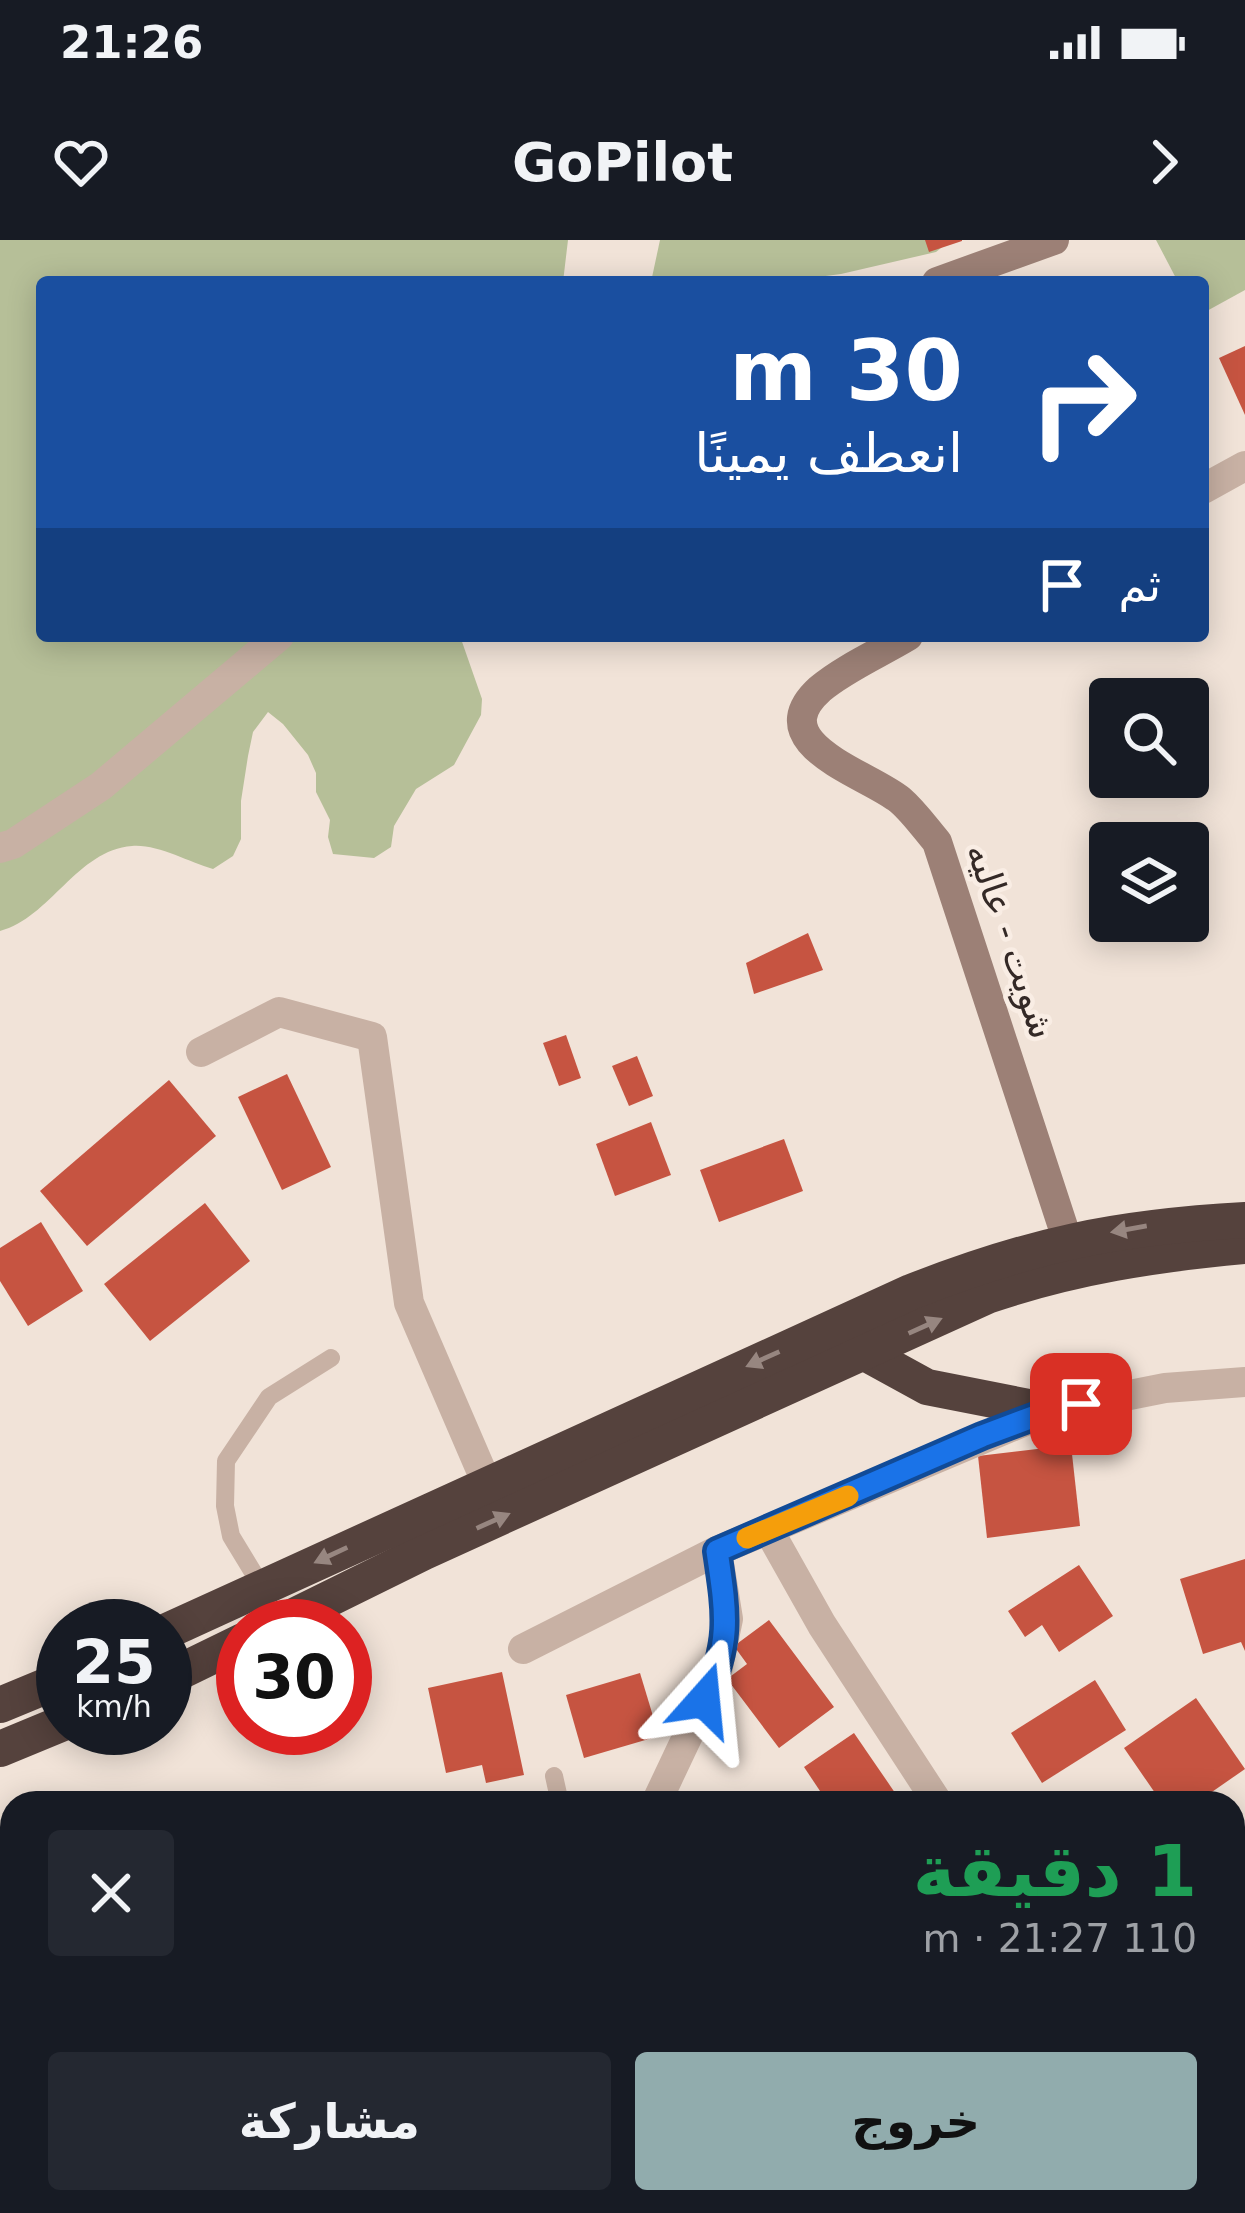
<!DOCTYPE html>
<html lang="ar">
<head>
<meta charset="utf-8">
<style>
  body { margin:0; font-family:"DejaVu Sans",Cairo,sans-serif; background:#242831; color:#f1f3f6; direction:rtl; height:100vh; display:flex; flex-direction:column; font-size:45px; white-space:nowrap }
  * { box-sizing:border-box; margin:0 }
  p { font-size:39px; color:#9ea1a6 }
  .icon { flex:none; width:66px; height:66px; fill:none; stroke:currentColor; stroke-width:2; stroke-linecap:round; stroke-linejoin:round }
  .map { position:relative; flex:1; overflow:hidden; direction:ltr }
  .panel { position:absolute; left:0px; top:1551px; width:1245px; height:423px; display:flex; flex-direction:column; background:#171b24; border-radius:36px 36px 0 0; box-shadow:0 6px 30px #0003; direction:rtl }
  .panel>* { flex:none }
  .banner { position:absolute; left:36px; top:36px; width:1173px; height:366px; border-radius:12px; box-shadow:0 6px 30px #0003; direction:rtl; background:#1a4fa0; color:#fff; overflow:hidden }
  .tools { position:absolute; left:1089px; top:438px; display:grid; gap:24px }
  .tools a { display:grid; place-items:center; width:120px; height:120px; border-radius:12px; background:#171b24; box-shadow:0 6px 30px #0003; font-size:60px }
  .speed { position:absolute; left:36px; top:1359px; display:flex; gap:24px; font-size:60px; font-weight:700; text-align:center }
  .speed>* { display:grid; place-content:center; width:156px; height:156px; border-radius:50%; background:#171b24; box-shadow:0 6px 30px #0003; line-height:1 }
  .speed small { font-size:30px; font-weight:400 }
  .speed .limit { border:18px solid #d22; background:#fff; color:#111 }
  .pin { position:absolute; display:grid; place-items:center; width:102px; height:102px; color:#fff; margin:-51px; border-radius:24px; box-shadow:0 6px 18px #0006 }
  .me { position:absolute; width:132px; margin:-66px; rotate:18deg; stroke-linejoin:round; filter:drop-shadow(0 0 9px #0008) }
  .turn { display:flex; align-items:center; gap:42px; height:252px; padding:0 48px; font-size:54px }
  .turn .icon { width:156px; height:156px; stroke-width:2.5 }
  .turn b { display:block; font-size:84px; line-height:102px }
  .then { display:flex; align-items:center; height:114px; padding:0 48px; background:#0003; gap:24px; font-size:45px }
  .round { display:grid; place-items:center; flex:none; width:126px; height:126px; border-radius:12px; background:#242831 }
  .headline { display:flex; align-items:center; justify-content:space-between; height:204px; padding:0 48px }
  h1 { font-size:72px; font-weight:800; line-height:90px; color:#1e9e55 }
  .button { display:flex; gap:24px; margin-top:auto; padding:24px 48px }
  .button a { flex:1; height:138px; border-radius:12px; background:#91acad; color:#111; font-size:48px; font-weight:800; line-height:138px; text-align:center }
  .button a+a { background:#242831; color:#f1f3f6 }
  .status { display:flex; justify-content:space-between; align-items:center; height:84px; padding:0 60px; background:#171b24; direction:ltr }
  .status svg { height:33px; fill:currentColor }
  header { display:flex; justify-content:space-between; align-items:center; height:156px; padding:0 48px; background:#171b24; font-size:54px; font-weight:800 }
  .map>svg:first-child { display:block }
</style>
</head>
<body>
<div class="status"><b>21:26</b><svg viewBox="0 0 49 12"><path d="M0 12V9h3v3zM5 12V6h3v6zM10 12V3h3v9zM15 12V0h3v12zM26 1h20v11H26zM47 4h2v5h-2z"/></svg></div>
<header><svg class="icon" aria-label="forward" viewBox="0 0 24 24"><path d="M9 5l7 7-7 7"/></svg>GoPilot<svg class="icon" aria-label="heart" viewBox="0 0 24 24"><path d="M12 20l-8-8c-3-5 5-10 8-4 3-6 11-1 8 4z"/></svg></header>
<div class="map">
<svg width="1245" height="1973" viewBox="0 0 1245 1973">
  <rect width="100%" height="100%" fill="#f1e3d8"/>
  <g fill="#b6bf98">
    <path d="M0 0H568L563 42H42V396H460L482 459 481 475 454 525 416 549 394 586 391 607 374 618 333 614 328 597 330 580 316 552V533L308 515 283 484 268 472 253 492 248 516 241 561V599L233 616 213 629C188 622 158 604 132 606 77 610 50 678 0 691Z"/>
    <path d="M660 0H951L936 12 841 34 780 42H651Z"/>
    <path d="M1156 0H1245V50L1205 72 1203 42H1178Z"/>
  </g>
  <g fill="#c65441">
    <path d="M925 0H962V1L929 12Z"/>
    <path d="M1245 106V175L1219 118Z"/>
    <path d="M808 693 823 730 754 754 746 723Z"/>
    <path d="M566 795 581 838 559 846 543 803Z"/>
    <path d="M637 816 653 856 629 866 612 826Z"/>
    <path d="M287 834 331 927 282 950 238 857Z"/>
    <path d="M169 840 216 896 87 1006 40 951Z"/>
    <path d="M651 882 671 935 615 956 596 904Z"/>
    <path d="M784 899 803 951 719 982 700 930Z"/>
    <path d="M205 963 250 1021 150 1101 104 1044Z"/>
    <path d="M41 982 83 1051 28 1086 0 1041V1008Z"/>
    <path d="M1071 1205 1080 1286 987 1298 978 1216Z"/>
    <path d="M1245 1319V1411L1241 1402 1203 1414 1180 1339Z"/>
    <path d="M1079 1325 1113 1376 1059 1412 1042 1385 1025 1397 1008 1371Z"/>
    <path d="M769 1380 834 1467 779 1508 727 1439 747 1424 734 1406Z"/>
    <path d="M502 1432 524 1535 486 1543 482 1525 446 1533 428 1448Z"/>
    <path d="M640 1433 659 1496 584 1518 566 1455Z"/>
    <path d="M1095 1440 1126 1490 1042 1543 1011 1493Z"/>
    <path d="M1196 1458 1245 1529 1196 1563H1162L1124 1508Z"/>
    <path d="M854 1493 902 1563H828L804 1527Z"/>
    <path d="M12 1626V1719L0 1721V1628Z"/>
    <path d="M1233 1678 1245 1692V1700L1233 1710Z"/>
    <path d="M9 1769 12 1847 0 1850V1771Z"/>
  </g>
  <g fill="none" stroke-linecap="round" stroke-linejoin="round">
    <g stroke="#c8b1a4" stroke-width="18">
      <path d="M262 1347 231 1296 225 1266 226 1221 269 1157 331 1118"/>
      <path d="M554 1536 560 1563"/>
    </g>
    <g stroke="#c8b1a4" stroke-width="30">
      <path d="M1203 249 1245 226"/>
      <path d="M0 608 13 604 101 546 279 396"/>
      <path d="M201 812 279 772 372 797 409 1063 487 1244"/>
      <path d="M768 1289 822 1385 938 1563"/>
      <path d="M523 1409 717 1311 1049 1171 1165 1148 1245 1142"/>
      <path d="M656 1563 716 1436 728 1379 717 1311"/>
      <path d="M539 1962 550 1973"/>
      <path d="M419 1973 426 1962"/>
    </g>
    <g stroke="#9c8076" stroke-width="30">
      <path d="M937 42 1054 0"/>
      <path d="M908 396C880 413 845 428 820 449 759 504 869 534 900 560 914 572 925 588 937 602L1067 999 1081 1017"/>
    </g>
    <g stroke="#55423d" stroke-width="36">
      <path d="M865 1113 927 1147 1049 1171"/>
      <path d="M274 1386 424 1312 987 1056C1072 1027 1156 1014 1245 1006"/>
      <path d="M165 1392 911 1052C1031 1005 1116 987 1245 980"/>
      <path d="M165 1439 243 1401"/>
      <path d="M0 1465 63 1439"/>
      <path d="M0 1509 63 1483"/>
    </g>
  </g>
  <defs><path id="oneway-solid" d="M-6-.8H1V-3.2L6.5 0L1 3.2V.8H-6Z" transform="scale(3)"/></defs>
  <g fill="#978680">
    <use href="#oneway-solid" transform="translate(1129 989) rotate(170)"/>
    <use href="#oneway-solid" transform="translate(925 1086) rotate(-24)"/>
    <use href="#oneway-solid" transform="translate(763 1119) rotate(156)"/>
    <use href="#oneway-solid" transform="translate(493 1281) rotate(-24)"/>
    <use href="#oneway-solid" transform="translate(331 1315) rotate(155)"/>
  </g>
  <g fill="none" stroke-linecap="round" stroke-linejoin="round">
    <defs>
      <path id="route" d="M704 1460C732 1403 726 1372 717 1311L982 1196 1049 1171 1081 1164"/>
    </defs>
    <use href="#route" stroke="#114b97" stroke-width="30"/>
    <use href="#route" stroke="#1a73e8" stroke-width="21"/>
    <path stroke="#f59e0b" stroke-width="21" d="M747 1298 848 1256"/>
  </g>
  <g text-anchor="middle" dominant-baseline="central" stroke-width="9" stroke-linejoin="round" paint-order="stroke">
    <g font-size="36" fill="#342926" stroke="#f9ede4">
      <text transform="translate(1011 701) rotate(71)">شويت - عاليه</text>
    </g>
  </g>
</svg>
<div class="tools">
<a><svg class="icon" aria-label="search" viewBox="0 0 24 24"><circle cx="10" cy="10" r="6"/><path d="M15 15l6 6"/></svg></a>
<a><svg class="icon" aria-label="layers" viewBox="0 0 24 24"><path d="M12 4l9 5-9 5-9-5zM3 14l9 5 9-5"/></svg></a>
</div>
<div class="speed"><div>25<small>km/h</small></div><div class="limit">30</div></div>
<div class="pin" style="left:1081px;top:1164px;background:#d93025"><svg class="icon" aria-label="arrive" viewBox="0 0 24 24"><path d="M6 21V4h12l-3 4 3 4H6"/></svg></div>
<svg class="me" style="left:704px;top:1460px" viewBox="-20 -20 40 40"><path d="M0-17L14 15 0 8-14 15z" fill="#1a73e8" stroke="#fff" stroke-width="4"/></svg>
<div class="banner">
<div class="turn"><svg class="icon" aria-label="right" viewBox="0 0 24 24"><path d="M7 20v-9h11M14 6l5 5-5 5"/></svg><div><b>30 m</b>انعطف يمينًا</div></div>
<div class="then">ثم<svg class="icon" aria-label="arrive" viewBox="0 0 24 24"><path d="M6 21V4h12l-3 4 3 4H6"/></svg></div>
</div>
<section class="panel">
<div class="headline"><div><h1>1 دقيقة</h1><p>110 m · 21:27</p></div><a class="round"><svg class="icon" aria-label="close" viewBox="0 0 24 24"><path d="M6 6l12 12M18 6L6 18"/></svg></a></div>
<div class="button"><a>خروج</a><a>مشاركة</a></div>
</section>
</div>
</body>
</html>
